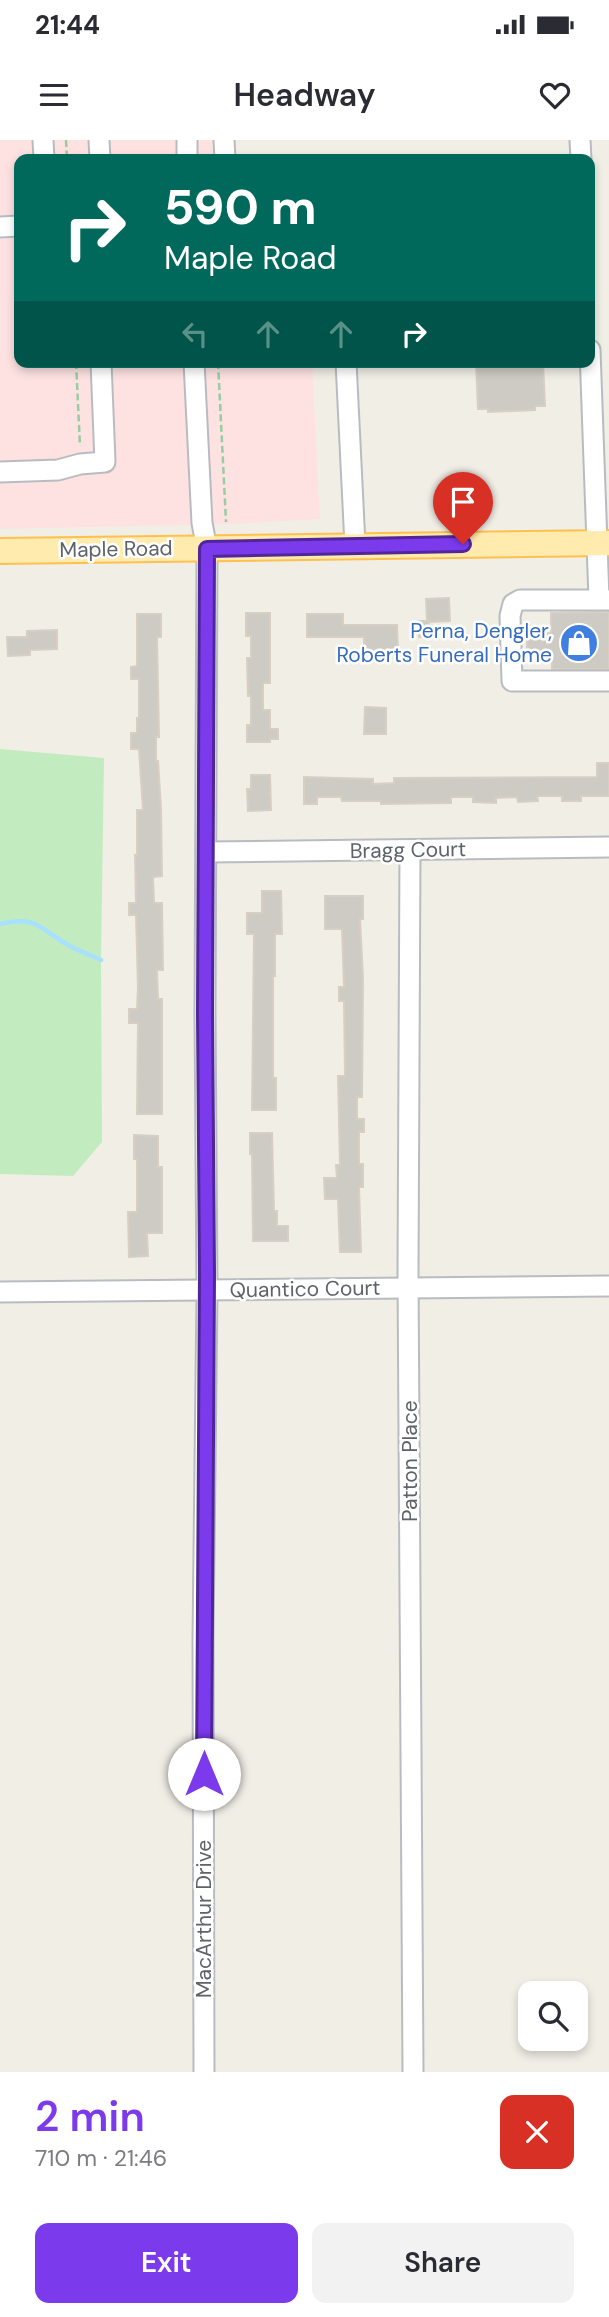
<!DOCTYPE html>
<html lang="en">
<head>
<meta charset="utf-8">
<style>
  body { margin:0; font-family:"DM Sans",sans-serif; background:#f2f2f3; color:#2b2b33; height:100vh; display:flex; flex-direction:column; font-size:26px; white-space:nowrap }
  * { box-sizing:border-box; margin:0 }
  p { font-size:23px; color:#7c7c81 }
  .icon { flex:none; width:38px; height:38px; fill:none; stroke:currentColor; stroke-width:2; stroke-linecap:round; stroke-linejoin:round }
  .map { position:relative; height:1932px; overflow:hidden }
  .sheet { display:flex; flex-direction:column; background:#fff; flex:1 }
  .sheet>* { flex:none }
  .top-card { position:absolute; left:14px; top:14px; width:581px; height:214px; border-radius:14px; box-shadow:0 4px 10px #0003; background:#00695c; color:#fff; overflow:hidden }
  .tools { position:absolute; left:518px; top:1841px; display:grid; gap:14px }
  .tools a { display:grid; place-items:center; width:70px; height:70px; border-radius:14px; background:#fff; box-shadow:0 4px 10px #0003; font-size:35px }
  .pin { position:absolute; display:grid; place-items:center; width:60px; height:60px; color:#fff; margin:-72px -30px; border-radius:50% 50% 50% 0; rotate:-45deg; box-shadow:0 0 7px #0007 }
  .pin .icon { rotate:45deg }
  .me { position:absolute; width:77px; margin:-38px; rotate:0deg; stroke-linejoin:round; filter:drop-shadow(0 0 5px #0008) }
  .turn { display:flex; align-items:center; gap:24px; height:147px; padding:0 35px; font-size:32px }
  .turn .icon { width:91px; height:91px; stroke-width:2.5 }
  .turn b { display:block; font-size:49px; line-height:60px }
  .lanes { display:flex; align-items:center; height:66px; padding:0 35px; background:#0003; justify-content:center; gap:35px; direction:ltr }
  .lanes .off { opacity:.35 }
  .round { display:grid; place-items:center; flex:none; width:74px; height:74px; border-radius:14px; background:#f2f2f3 }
  .head { display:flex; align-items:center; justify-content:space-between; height:119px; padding:0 35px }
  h1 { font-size:42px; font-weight:600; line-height:52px; color:#7c3aed }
  .cta { display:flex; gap:14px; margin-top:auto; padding:14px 35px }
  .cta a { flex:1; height:80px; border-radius:14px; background:#7c3aed; color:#fff; font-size:28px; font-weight:600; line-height:80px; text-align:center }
  .cta a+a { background:#f2f2f3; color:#2b2b33 }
  .status { display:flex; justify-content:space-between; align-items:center; height:49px; padding:0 35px; background:#fff; direction:ltr }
  .status svg { height:19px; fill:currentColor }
  header { display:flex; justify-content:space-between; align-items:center; height:91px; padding:0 35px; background:#fff; font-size:32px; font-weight:600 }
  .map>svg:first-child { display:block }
</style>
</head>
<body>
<div class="status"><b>21:44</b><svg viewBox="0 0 49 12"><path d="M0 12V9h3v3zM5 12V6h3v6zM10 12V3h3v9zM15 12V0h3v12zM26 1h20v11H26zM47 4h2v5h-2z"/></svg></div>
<header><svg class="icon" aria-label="menu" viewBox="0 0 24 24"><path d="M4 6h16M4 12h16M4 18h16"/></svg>Headway<svg class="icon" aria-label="heart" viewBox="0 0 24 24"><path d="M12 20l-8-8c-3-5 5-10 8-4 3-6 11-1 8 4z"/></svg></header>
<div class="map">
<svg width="609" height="1932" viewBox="0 0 609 1932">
  <rect width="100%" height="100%" fill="#f1eee6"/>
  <path fill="#fee2e2" d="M0 0H236L237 19H19V222H312L320 379 233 384 0 389Z"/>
  <path fill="#c3ebc0" d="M0 609 104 618 101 820 102 1002 73 1036 0 1034Z"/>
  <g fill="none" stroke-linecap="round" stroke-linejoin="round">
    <path stroke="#a8e0ff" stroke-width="4.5" d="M0 784C39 775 40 790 70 806 80 812 91 815 101 820"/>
  </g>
  <g fill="#cecbc4" stroke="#d7cfc3" stroke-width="2">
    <path d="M476 222H543L545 266H535V270L488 272V269H478Z"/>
    <path d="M449 458 450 481 429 482 430 496 419 497 418 481H427L426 459Z"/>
    <path d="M609 472V529H552V512H527V494L551 493V473Z"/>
    <path d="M246 473H270V543H263V570H270V589H278V599H270V602H247V585H251V556H248L247 518H251V496H246Z"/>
    <path d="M137 474H161V497H157L159 597H156V621H158L161 668 162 736 153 737 154 763H162L163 830H157L158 859H162V974H137L138 883H129V869H137L138 848 136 775H129V763H136L135 715H137V670H143L139 609H131V593H137V578H139V539H131V527L137 526Z"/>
    <path d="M307 474H343V485H397L398 509 364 510V497H307Z"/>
    <path d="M57 490V509L30 510V515L8 516 7 497H27V491Z"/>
    <path d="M365 567 386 568V594H364Z"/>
    <path d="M597 623H609V656H581V661H562V656H537L538 661 518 662 517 657 496 658V663L473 662V657H451V663L381 664V661H342L341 657H317V664H304V637L373 639V644L394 643V638L597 637Z"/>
    <path d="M251 635H270L271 670 248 671 247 649H251Z"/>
    <path d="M262 751H281L282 794H275V836H273V938H276V970H252L254 794H247V773H262Z"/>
    <path d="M325 756H363V779H360L363 839 362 957H357V979H364V992H359V1024H363V1047H359L361 1112H340L338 1059H325L324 1038H337L336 1025H340L338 936H345L344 861H339V847H344L342 789H325Z"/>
    <path d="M250 993H272L274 1071H277V1086H288V1101H253L252 1014H250Z"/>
    <path d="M134 995 158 996V1027H162V1093H147L148 1116 129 1117 128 1072H137V1019H134Z"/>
  </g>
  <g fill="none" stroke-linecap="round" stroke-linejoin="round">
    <defs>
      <g id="minor">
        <path d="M43 0 44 19"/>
        <path d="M99 0 100 19"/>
        <path d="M187 0V19"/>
        <path d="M224 0 225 19"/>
        <path d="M580 0 581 19"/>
        <path d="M0 87 19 86"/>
        <path d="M590 210 599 459"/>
        <path d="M194 222 202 383 207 409 205 872 207 1151 203 1499 204 1932"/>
        <path d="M346 222 355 405"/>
        <path d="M0 332 58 330 80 324 105 322 101 222"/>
        <path d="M609 460H520L513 464 510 476 512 541H609"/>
        <path d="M410 710 408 1133 413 1932"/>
        <path d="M206 712 609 707"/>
        <path d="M0 1152 609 1146"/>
      </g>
      <path id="major" d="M0 411 609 403"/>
    </defs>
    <use href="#minor" stroke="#b8bcc1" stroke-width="23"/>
    <use href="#major" stroke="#ffc051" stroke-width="28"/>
    <g stroke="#97cda2" stroke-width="2.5" stroke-dasharray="7 3.5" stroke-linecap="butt">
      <path d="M66 0 67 19"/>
      <path d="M76 222 80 306"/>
      <path d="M218 222 226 382"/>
    </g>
    <use href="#minor" stroke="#fff" stroke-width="19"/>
    <use href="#major" stroke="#ffebad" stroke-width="24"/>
  </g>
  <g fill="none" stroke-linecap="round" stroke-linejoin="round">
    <defs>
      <path id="route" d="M204 1634 207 1134 205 872 207 409 463 404"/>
    </defs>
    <use href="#route" stroke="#51269a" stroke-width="18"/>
    <use href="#route" stroke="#7c3aed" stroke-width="12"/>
  </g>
  <defs>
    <symbol id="shop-disc" viewBox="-11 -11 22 22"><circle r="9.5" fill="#3f7fe0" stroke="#fff"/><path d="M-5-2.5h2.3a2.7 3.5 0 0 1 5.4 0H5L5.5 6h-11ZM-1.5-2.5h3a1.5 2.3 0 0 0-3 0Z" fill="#fff"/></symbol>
  </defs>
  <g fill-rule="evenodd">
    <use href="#shop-disc" x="557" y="481" width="44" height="44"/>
  </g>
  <g text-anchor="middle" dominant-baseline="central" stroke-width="5" stroke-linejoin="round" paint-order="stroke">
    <g font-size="21" fill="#5d6368" stroke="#fff">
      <text transform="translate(116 409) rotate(-1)">Maple Road</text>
      <text transform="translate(408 710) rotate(-1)">Bragg Court</text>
      <text transform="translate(305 1149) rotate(-1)">Quantico Court</text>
      <text transform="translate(410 1321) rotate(-90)">Patton Place</text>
      <text transform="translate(204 1779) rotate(-90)">MacArthur Drive</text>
    </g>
    <g font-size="21" fill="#366cbe" stroke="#fff" text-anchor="end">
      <text x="552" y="491">Perna, Dengler,<tspan x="552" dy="24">Roberts Funeral Home</tspan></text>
    </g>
  </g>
</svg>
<div class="tools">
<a><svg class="icon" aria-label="search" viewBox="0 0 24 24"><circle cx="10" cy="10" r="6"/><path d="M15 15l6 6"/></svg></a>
</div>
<div class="pin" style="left:463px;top:404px;background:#d93025"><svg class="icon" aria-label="arrive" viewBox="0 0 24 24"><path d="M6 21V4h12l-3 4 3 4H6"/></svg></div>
<svg class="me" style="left:204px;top:1634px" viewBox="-20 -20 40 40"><circle r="19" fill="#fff"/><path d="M0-13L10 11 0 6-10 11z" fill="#7c3aed"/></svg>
<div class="top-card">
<div class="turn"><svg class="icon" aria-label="right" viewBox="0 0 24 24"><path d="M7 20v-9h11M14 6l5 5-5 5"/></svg><div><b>590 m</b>Maple Road</div></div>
<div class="lanes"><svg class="icon off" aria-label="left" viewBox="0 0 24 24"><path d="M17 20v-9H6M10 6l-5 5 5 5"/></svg><svg class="icon off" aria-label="ahead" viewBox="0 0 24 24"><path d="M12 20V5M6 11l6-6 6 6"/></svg><svg class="icon off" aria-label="ahead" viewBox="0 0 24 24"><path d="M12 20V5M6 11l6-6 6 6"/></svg><svg class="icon" aria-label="right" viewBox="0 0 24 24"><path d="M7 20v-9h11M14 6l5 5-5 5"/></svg></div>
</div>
</div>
<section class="sheet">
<div class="head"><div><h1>2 min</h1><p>710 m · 21:46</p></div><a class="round" style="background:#d93025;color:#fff"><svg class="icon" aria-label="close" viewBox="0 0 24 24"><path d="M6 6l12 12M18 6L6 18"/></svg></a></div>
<div class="cta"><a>Exit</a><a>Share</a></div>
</section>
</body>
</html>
